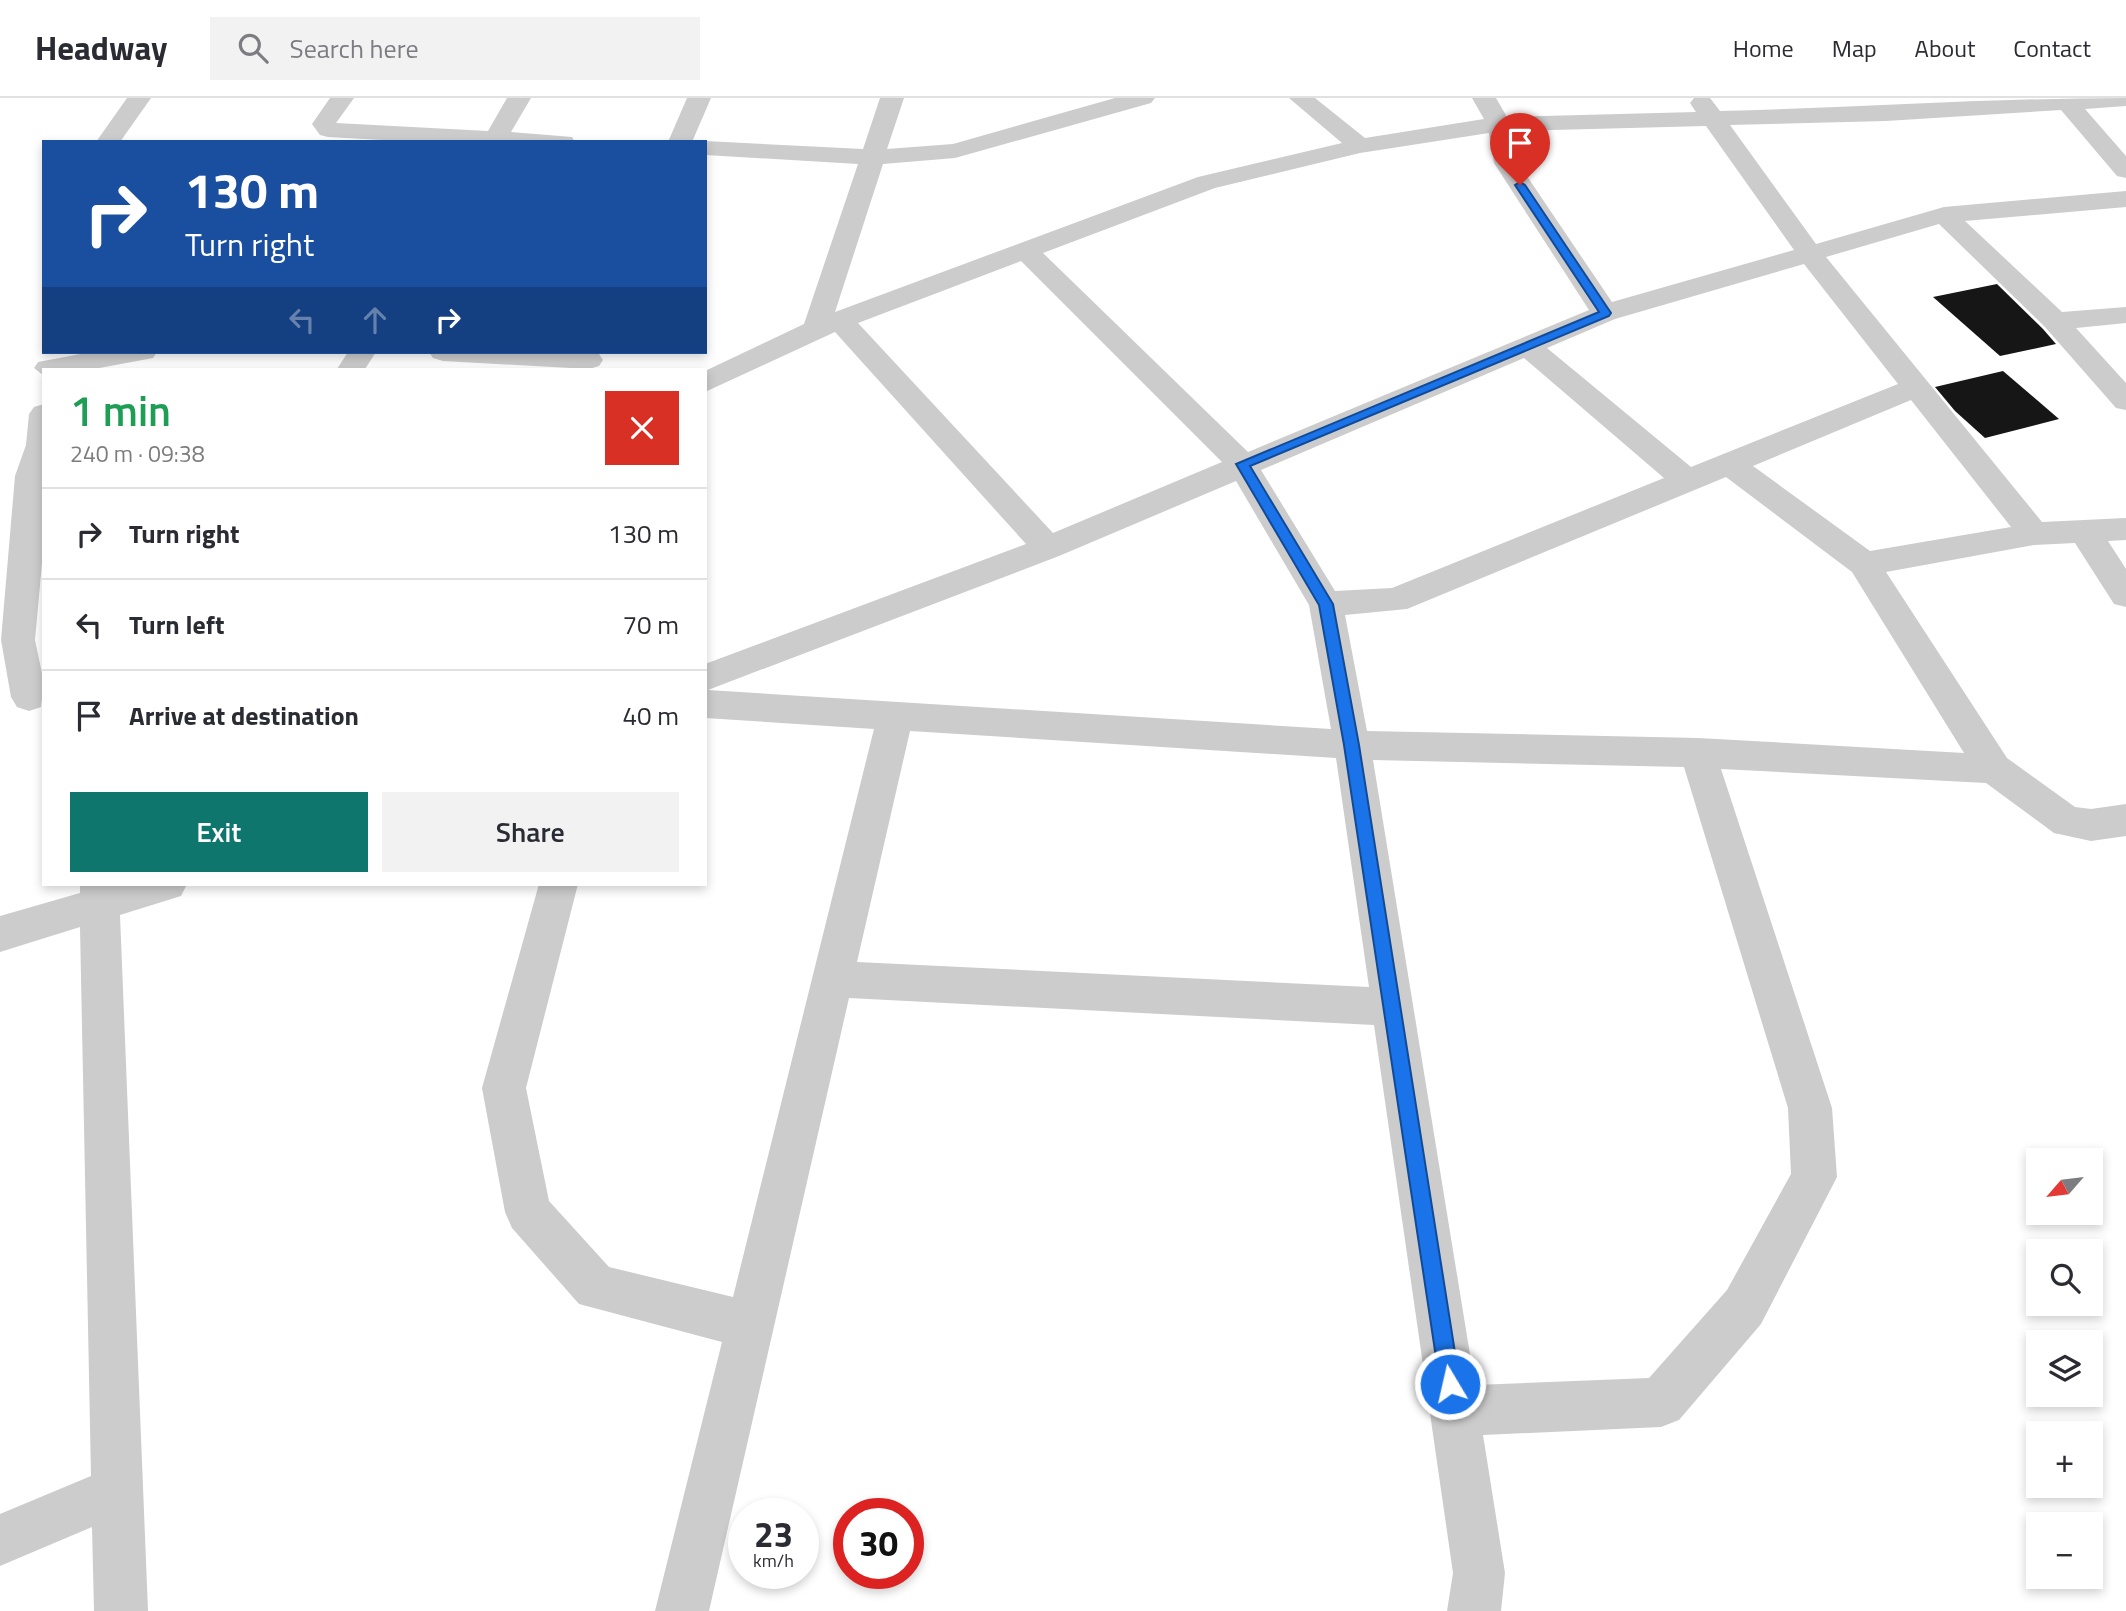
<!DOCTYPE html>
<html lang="en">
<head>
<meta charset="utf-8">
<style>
  body { margin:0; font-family:"Titillium Web",sans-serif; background:#f2f2f3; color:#2b2b33; height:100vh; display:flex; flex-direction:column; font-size:26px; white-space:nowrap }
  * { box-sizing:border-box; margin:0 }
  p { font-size:23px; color:#7c7c81 }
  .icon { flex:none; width:38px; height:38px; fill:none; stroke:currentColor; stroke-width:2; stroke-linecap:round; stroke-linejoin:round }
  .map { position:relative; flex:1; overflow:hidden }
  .details { position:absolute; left:42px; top:270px; width:665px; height:518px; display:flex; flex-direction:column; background:#fff; border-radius:0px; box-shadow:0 4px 10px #0003 }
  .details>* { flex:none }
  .hud { position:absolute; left:42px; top:42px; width:665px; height:214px; border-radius:0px; box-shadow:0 4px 10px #0003; background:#1a4fa0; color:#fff; overflow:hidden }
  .needle { width:46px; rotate:242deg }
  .fabs { position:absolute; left:2026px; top:1050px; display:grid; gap:14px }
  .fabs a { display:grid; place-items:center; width:77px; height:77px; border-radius:0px; background:#fff; box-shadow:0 4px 10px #0003; font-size:35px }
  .speed { position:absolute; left:728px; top:1400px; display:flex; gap:14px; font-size:35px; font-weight:700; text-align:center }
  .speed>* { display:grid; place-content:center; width:91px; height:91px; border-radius:50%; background:#fff; box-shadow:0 4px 10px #0003; line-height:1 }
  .speed small { font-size:18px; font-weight:400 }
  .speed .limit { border:10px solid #d22; background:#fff; color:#111 }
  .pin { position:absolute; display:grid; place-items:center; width:60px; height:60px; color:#fff; margin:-72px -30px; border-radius:50% 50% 50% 0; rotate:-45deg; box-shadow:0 0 7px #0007 }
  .pin .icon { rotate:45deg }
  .me { position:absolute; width:77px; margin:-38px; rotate:351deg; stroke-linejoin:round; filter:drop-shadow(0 0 5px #0008) }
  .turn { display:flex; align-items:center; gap:24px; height:147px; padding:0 28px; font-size:32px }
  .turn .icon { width:91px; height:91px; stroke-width:2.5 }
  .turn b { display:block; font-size:49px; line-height:60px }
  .lanes { display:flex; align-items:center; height:66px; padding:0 28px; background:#0003; justify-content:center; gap:35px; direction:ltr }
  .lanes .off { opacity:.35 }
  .round { display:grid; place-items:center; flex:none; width:74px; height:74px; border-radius:0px; background:#f2f2f3 }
  .headline { display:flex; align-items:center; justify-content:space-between; height:119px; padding:0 28px }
  h1 { font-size:42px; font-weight:600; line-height:52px; color:#1e9e55 }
  .button { display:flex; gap:14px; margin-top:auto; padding:14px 28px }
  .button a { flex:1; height:80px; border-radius:0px; background:#0f766e; color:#fff; font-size:28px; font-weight:600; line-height:80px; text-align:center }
  .button a+a { background:#f2f2f3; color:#2b2b33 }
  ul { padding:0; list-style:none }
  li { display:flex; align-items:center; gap:21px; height:91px; padding:0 28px; border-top:2px solid #e1e1e2 }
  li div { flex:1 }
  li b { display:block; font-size:26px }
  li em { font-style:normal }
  header { display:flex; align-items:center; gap:42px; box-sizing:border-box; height:98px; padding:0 35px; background:#fff; border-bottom:2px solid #e1e1e2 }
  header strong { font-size:33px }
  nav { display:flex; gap:38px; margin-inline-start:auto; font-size:24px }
  .search { width:490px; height:63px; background:#f2f2f3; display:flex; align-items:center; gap:18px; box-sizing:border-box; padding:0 24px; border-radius:0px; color:#7c7c81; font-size:26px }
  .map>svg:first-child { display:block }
</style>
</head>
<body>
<header>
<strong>Headway</strong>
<div class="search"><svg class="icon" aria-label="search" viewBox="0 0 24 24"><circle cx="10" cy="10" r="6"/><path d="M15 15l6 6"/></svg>Search here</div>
<nav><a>Home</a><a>Map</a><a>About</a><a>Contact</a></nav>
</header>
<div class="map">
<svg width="2126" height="1513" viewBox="0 0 2126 1513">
  <rect width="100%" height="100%" fill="#fff"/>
  <g fill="#161616">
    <path d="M1997 186 2043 231 2056 246 2000 258 1933 199Z"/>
    <path d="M2003 273 2059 321 1985 340 1955 313 1935 289Z"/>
  </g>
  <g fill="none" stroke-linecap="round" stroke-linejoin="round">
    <g fill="#ccc" fill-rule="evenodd">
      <path d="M127 0H151L120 44H96Z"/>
      <path d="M330 0H354L336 25 488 33 507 0H531L511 34 572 39 575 44H417L328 39 320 37 312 26Z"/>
      <path d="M687 0H711L692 44H668Z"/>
      <path d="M880 0H904L887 51 953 46 1115 0H1155L1151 5 955 60 883 66 835 214 1198 79 1342 45 1289 0H1315L1365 40 1484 21 1472 0H1496L1507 19 1696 14 1690 5 1694 0H1710L1720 13C1855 10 1991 0 2126 0V8L2085 11 2126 58V80L2117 78 2061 12 1886 23 1730 27 1816 146 1944 109 2126 93V109L1965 123 2062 214 2126 209V225L2076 230 2126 285V312L2116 310 2045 229 1939 126 1826 159 2042 424 2126 420V442L2108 443 2126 471V509L2114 506 2075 445 2034 447 1886 474 2007 660 2075 709 2091 711 2126 706V738L2091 743 2054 735 1986 685 1721 671 1832 1010 1837 1079 1761 1226 1679 1322 1661 1329 1483 1337 1505 1475 1501 1513H1447L1453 1475 1374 927 849 900 709 1513H655L722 1244 579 1206 512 1130 505 1114 482 990 539 786H578L526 990 549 1103 609 1169 733 1199 874 631 705 620V566L1026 446 835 234 705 294V273L804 226 858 66 705 57V44H701L705 43 863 51ZM1706 28 1794 152 1612 204 1518 65 1512 33ZM1489 35 1494 65 1589 212 1248 354 1043 155 1215 90 1360 55ZM1021 163 1222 364 1053 435 858 225ZM1804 166 1898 286 1691 369 1547 250 1615 221ZM1524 260 1664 380 1392 490 1335 493 1261 372ZM1911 302 2011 429 1870 453 1753 368ZM1726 379 1852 474 1964 655 1698 640 1367 633 1345 517 1407 511ZM1236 383 1309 507 1331 631 708 592 1059 458ZM910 633 1336 660 1369 889 857 864ZM1373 662 1684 669 1788 1010 1791 1076 1727 1192 1649 1280 1475 1287Z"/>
      <path d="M91 254H157L153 260 94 271H44V278L34 270 38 264Z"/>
      <path d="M348 254H376L365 271H337Z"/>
      <path d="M429 254H592L599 256 603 262 599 268 589 271 443 263 433 260Z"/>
      <path d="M44 306 42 465 35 542 44 585 41 609 29 613 17 609 11 599 1 542 15 378 26 347 29 316 34 309Z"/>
      <path d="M80 786H187L181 798 120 817 148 1513H94L92 1429 0 1468V1416L91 1378 80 829 0 854V818L80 795Z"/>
    </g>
  </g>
  <path fill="#1a73e8" stroke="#114b97" stroke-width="2" d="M1520 84 1525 87 1611 215 1609 218 1250 368 1333 506 1359 647 1460 1286 1457 1293 1450 1296 1443 1293 1440 1286 1344 647 1319 507 1236 366 1599 214 1515 87Z"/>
</svg>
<div class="fabs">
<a><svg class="needle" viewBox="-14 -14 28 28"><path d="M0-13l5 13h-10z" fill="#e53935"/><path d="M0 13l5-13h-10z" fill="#7c7c81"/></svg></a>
<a><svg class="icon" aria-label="search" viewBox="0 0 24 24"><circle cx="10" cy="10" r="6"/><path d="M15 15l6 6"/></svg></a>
<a><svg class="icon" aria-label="layers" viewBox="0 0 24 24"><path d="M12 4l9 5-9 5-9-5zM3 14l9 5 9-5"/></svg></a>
<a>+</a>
<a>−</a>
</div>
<div class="speed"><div>23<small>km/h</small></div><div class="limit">30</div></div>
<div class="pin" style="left:1520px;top:87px;background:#d93025"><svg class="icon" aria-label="arrive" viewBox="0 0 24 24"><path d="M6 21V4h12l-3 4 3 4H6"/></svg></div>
<svg class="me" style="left:1450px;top:1286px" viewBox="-20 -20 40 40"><circle r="17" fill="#1a73e8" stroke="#fff" stroke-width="3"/><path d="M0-11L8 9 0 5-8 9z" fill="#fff"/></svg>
<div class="hud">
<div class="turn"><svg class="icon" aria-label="right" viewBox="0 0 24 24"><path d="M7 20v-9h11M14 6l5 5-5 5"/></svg><div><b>130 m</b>Turn right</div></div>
<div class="lanes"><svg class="icon off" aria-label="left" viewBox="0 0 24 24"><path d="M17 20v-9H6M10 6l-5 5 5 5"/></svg><svg class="icon off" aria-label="ahead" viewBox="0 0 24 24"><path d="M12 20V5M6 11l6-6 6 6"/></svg><svg class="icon" aria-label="right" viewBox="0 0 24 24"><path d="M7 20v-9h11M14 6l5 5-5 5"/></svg></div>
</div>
<section class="details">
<div class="headline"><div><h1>1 min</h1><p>240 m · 09:38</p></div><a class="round" style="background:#d93025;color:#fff"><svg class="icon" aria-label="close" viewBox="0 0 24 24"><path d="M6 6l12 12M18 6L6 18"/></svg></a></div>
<ul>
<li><svg class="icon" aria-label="right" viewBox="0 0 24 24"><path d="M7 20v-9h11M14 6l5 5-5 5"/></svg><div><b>Turn right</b></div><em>130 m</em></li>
<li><svg class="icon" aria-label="left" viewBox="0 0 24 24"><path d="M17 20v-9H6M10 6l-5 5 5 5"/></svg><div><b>Turn left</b></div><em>70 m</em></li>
<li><svg class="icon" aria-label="arrive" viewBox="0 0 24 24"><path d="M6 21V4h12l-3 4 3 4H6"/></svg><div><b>Arrive at destination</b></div><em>40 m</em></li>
</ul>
<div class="button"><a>Exit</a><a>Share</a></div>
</section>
</div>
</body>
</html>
